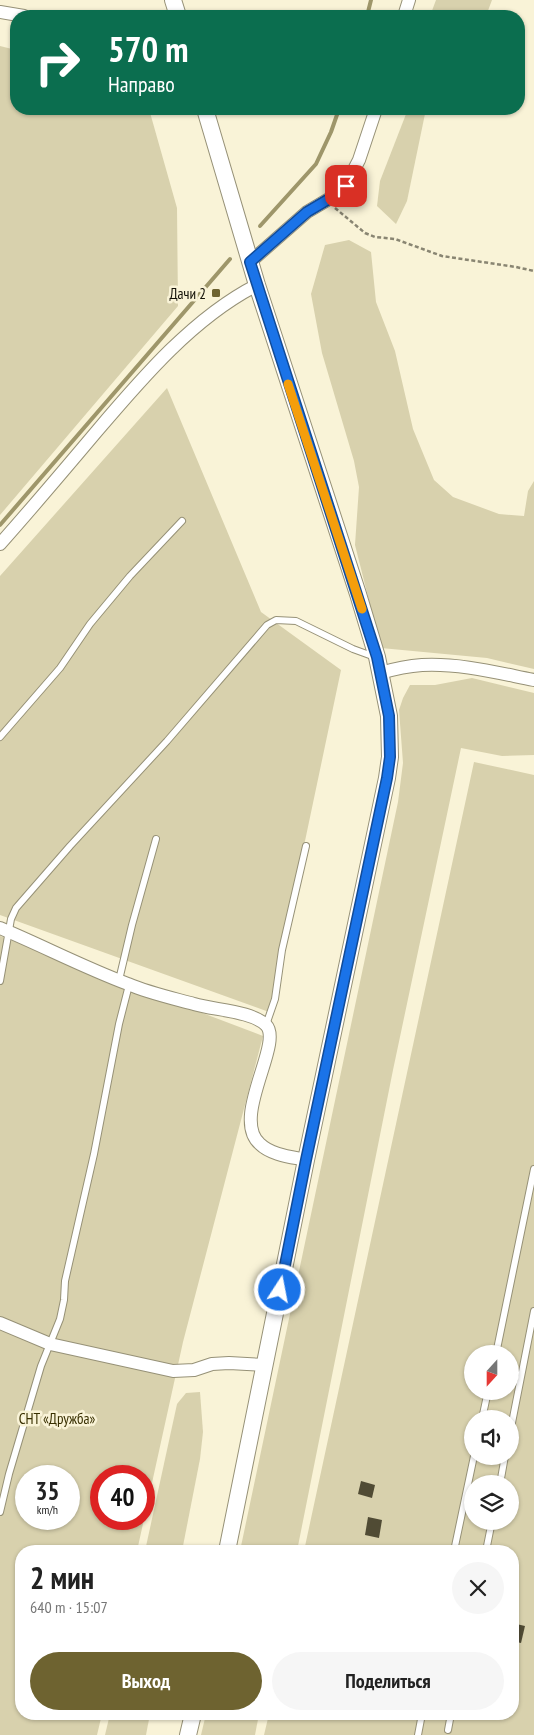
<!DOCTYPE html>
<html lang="ru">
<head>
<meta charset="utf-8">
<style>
  body { margin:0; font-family:"PT Sans Narrow",sans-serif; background:#f6f6f6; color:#222; height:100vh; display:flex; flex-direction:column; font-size:19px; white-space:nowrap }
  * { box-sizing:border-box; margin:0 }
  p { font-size:16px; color:#767676 }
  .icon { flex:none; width:28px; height:28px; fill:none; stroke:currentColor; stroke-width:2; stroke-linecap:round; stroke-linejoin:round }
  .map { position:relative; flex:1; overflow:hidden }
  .panel { position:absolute; left:15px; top:1545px; width:504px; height:175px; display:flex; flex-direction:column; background:#fff; border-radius:20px; box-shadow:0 1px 4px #0004 }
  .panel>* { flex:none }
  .guide { position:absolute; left:10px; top:10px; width:515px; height:105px; border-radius:20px; box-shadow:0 1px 4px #0004; background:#0b6e4f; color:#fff; overflow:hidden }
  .needle { width:32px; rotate:201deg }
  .buttons { position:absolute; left:464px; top:1345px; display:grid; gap:10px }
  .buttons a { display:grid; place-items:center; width:55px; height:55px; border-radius:50%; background:#fff; box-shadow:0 1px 4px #0004; font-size:25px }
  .speed { position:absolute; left:15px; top:1465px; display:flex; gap:10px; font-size:25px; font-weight:700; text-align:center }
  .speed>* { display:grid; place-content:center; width:65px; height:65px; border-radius:50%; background:#fff; box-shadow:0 1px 4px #0004; line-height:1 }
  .speed small { font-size:12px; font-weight:400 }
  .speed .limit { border:8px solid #d22; background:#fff; color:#111 }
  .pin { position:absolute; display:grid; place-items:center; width:42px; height:42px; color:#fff; margin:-21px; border-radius:10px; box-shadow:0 2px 8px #0006 }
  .me { position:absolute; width:55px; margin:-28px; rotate:11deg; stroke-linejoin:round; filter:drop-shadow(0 0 4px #0008) }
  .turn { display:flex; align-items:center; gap:18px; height:105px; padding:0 15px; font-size:22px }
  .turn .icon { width:65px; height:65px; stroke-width:2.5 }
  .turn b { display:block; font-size:35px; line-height:42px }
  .round { display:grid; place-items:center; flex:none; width:52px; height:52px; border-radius:26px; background:#f6f6f6 }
  .summary { display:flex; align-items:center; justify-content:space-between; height:85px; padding:0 15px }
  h1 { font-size:30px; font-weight:600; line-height:38px }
  .button { display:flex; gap:10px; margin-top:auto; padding:10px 15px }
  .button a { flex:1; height:58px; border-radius:30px; background:#6e6330; color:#fff; font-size:20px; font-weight:600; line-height:58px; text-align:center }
  .button a+a { background:#f6f6f6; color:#222 }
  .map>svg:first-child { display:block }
</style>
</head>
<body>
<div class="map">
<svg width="534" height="1735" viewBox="0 0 534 1735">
  <rect width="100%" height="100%" fill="#f9f3d7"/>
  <g fill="#d8d1ad" fill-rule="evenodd">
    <path d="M436 0H492L486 16H430Z"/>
    <path d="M0 46 16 50V109H149L177 208 178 306 0 515Z"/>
    <path d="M408 109H426L407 201 396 224 377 206 380 181Z"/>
    <path d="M349 240 371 252 376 302 395 351 413 429 434 480 453 497 499 514 524 516 528 491 534 481V669L487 658 381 648 355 545 359 487 354 461 322 353 311 294 325 245Z"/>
    <path d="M167 388 261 612 341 670 269 1012 0 915V576Z"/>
    <path d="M472 678 534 693V755L502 756 461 748 393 1070 297 1551H240L398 802 403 763 399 710 403 698 410 685H435Z"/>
    <path d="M474 762 534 775V1735H264L269 1714H512V1551H304ZM472 1354H510V1391H472ZM472 1419H510V1456H472ZM472 1484H510V1521H472Z"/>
    <path d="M0 936 263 1036 183 1342 137 1551H21V1714H102L97 1735H0ZM26 1476H69V1519H26ZM101 1476H144V1519H101Z"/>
    <path d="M200 1392 203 1432 200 1459 182 1551H145L177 1404 186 1393Z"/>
    <path d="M110 1714H150L146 1735H105Z"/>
    <path d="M206 1714H259L255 1735H201Z"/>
  </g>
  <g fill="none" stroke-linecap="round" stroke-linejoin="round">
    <g stroke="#9e966a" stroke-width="4">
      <path d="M367 16 371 0"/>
      <path d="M260 226 316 164 331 132 339 109"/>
      <path d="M0 525 230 259"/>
    </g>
  </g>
  <g fill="#504b34">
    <path d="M361 1481 375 1485 372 1498 358 1494Z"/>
    <path d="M368 1517 382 1520 379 1538 365 1535Z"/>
    <path d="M512 1623 525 1626 521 1643 512 1641Z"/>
  </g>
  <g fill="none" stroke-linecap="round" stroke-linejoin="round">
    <defs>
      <g id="service">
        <path d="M0 737 60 668 90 624 130 576 182 521"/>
        <path d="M119 980 132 925 156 839"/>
        <path d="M0 981 11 919 16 908 70 846 167 741 267 625 276 620 296 621 353 649 375 657"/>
        <path d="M266 1025 275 999 282 950 306 846"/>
        <path d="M496 1354 534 1169"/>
        <path d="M482 1419 488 1391"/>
        <path d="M510 1433 534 1311"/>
        <path d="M500 1484 505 1456"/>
        <path d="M0 1512 9 1474 41 1366 60 1319 64 1300 65 1281 94 1154 119 1024 129 985"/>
        <path d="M454 1551 474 1456"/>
        <path d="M486 1551 492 1521"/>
        <path d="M448 1730 451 1714"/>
        <path d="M418 1735 422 1714"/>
      </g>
      <g id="minor">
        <path d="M0 12 24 16"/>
        <path d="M404 16 409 0"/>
        <path d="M250 262 307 212 334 196 346 185 359 160 376 109"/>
        <path d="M0 544C33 507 65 469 97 431 142 378 194 317 257 285"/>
        <path d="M380 673C394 669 408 666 422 665 460 663 498 673 534 680"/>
        <path d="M0 928C43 946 85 968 128 984 149 993 172 998 194 1004 213 1010 252 1011 266 1025 284 1043 230 1118 260 1144 271 1155 292 1157 306 1160"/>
        <path d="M0 1323 50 1344 173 1371 194 1370 212 1364 229 1363 265 1365"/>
      </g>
      <g id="tertiary">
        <path d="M173 0 178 16"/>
        <path d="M205 109 257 285 358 594 377 657 389 716 390 757 387 778 306 1160 227 1551"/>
        <path d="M188 1735 193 1714"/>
      </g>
    </defs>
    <use href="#service" stroke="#969177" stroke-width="8"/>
    <use href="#minor" stroke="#969177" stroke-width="14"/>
    <use href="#tertiary" stroke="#969177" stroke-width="18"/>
    <path stroke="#898572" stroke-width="2.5" stroke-dasharray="4 2.5" stroke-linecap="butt" d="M335 208 365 233 375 237 395 239 442 256 516 267 534 271"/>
    <use href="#service" stroke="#fff" stroke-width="6"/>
    <use href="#minor" stroke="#fff" stroke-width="12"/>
    <use href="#tertiary" stroke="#fff" stroke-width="16"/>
  </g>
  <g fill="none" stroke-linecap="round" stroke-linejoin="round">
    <defs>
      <path id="route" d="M280 1290 306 1160 387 778 390 757 389 716 377 657 250 262 307 212 334 196 346 186"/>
    </defs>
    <use href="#route" stroke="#114b97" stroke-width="12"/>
    <use href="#route" stroke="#1a73e8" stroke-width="9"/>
    <path stroke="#f59e0b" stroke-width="9" d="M288 384 362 609"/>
  </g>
  <rect fill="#6e6330" stroke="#f9f3d7" stroke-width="2" x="211" y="288" width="10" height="10" rx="2.5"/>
  <g text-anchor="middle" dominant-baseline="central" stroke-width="5" stroke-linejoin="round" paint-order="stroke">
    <g font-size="15" fill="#131107" stroke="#f9f3d7" text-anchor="end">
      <text x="206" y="293">Дачи 2</text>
    </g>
    <g font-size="15" fill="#382f00" stroke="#f9f3d7">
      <text x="57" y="1418">СНТ «Дружба»</text>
    </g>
  </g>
</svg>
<div class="buttons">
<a><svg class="needle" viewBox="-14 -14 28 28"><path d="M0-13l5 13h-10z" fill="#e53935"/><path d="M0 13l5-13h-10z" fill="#767676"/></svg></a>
<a><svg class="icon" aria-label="sound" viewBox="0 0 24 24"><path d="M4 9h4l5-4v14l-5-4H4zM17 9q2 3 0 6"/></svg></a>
<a><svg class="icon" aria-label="layers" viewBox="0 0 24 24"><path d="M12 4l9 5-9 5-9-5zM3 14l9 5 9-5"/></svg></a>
</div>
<div class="speed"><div>35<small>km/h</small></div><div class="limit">40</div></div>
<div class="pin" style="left:346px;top:186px;background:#d93025"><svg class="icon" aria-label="arrive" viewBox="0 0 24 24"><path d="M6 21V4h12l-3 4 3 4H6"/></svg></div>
<svg class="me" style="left:280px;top:1290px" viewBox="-20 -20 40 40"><circle r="17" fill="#1a73e8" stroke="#fff" stroke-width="3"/><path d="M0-11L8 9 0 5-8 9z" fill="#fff"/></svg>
<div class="guide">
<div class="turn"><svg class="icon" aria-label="right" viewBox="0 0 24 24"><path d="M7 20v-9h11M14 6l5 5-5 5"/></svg><div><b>570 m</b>Направо</div></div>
</div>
<section class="panel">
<div class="summary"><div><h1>2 мин</h1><p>640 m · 15:07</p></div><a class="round"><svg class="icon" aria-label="close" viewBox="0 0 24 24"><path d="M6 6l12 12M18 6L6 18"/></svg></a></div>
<div class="button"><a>Выход</a><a>Поделиться</a></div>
</section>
</div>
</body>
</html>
